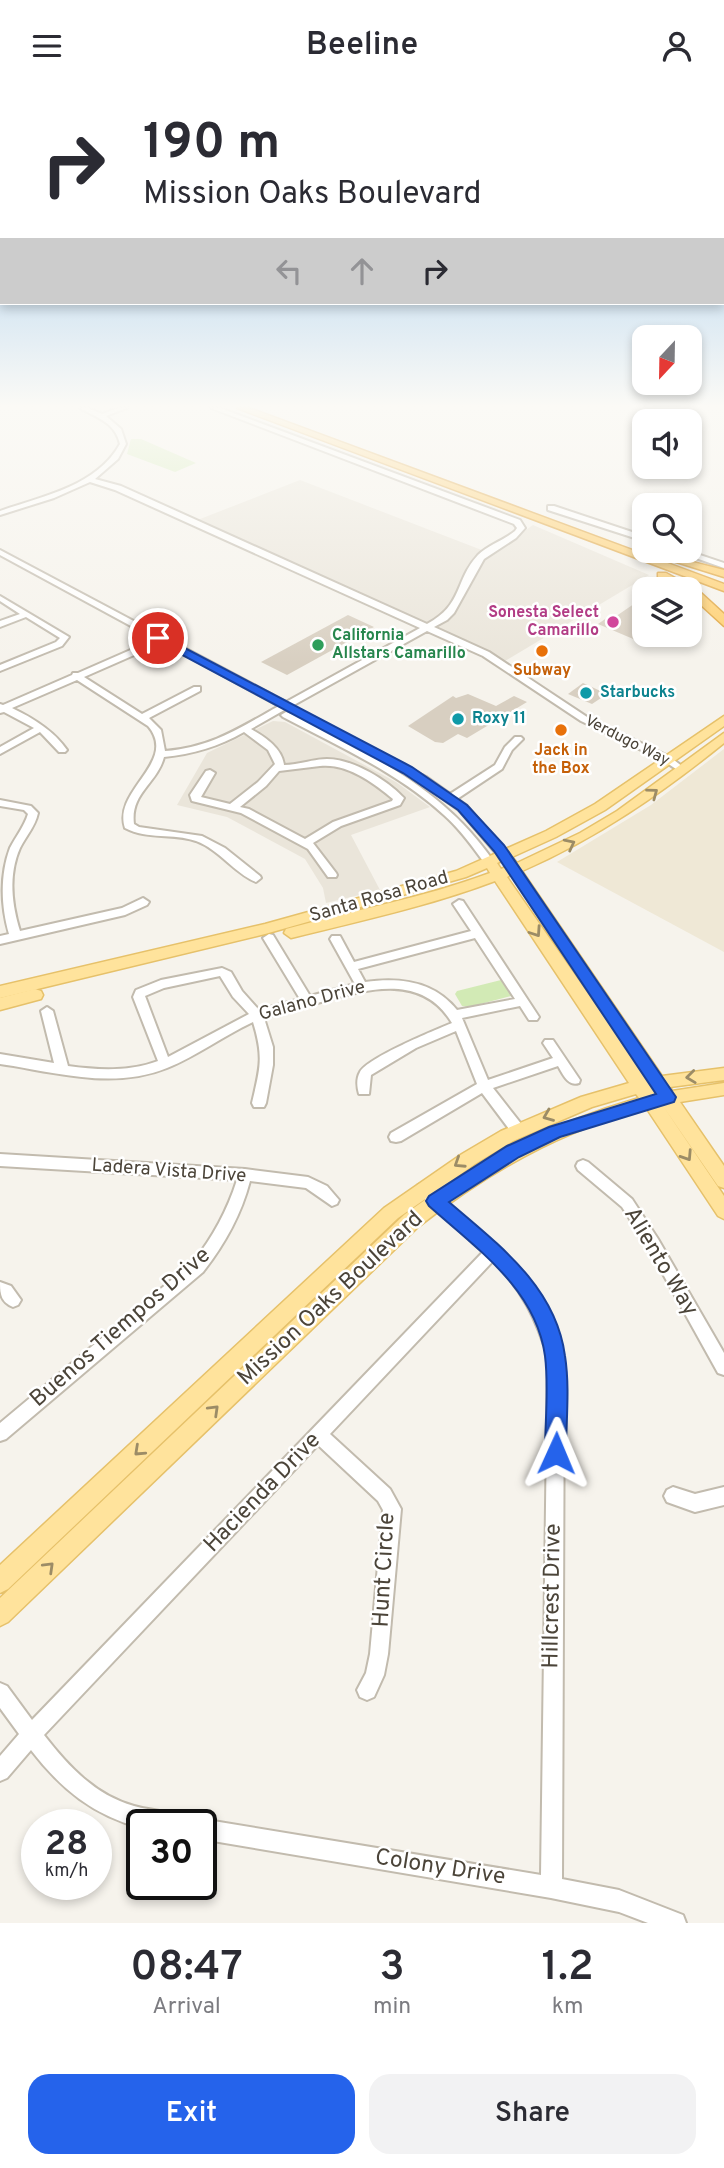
<!DOCTYPE html>
<html lang="en">
<head>
<meta charset="utf-8">
<style>
  body { margin:0; font-family:Overpass,sans-serif; background:#f2f2f3; color:#2b2b33; height:100vh; display:flex; flex-direction:column; font-size:26px; white-space:nowrap }
  * { box-sizing:border-box; margin:0 }
  p { font-size:23px; color:#7c7c81 }
  .icon { flex:none; width:38px; height:38px; fill:none; stroke:currentColor; stroke-width:2; stroke-linecap:round; stroke-linejoin:round }
  .map { position:relative; height:1832px; overflow:hidden }
  .side { display:flex; flex-direction:column; background:#fff; flex:1 }
  .side>* { flex:none }
  .hud { position:absolute; left:0px; top:0px; width:724px; height:214px; box-shadow:0 4px 10px #0003; background:#fff; color:#2b2b33; overflow:hidden }
  .needle { width:46px; rotate:202deg }
  .fabs { position:absolute; left:632px; top:234px; display:grid; gap:14px }
  .fabs a { display:grid; place-items:center; width:70px; height:70px; border-radius:14px; background:#fff; box-shadow:0 4px 10px #0003; font-size:35px }
  .speed { position:absolute; left:21px; top:1718px; display:flex; gap:14px; font-size:35px; font-weight:700; text-align:center }
  .speed>* { display:grid; place-content:center; width:91px; height:91px; border-radius:50%; background:#fff; box-shadow:0 4px 10px #0003; line-height:1 }
  .speed small { font-size:18px; font-weight:400 }
  .speed .limit { border:4px solid #111; border-radius:10px; background:#fff; color:#111 }
  .pin { position:absolute; display:grid; place-items:center; width:60px; height:60px; color:#fff; margin:-30px; border:4px solid #fff; border-radius:50%; box-shadow:0 2px 7px #0007 }
  .me { position:absolute; width:77px; margin:-38px; rotate:1deg; stroke-linejoin:round; filter:drop-shadow(0 0 5px #0008) }
  .turn { display:flex; align-items:center; gap:24px; height:147px; padding:0 28px; font-size:32px }
  .turn .icon { width:91px; height:91px; stroke-width:2.5 }
  .turn b { display:block; font-size:49px; line-height:60px }
  .lanes { display:flex; align-items:center; height:66px; padding:0 28px; background:#0003; justify-content:center; gap:35px; direction:ltr }
  .lanes .off { opacity:.35 }
  .eta { display:flex; justify-content:space-evenly; align-items:center; height:119px; text-align:center }
  .eta b { font-size:42px; font-weight:600; line-height:49px }
  .button { display:flex; gap:14px; margin-top:auto; padding:14px 28px }
  .button a { flex:1; height:80px; border-radius:21px; background:#2563eb; color:#fff; font-size:28px; font-weight:600; line-height:80px; text-align:center }
  .button a+a { background:#f2f2f3; color:#2b2b33 }
  header { display:flex; justify-content:space-between; align-items:center; height:91px; padding:0 28px; background:#fff; font-size:32px; font-weight:600 }
  .map>svg:first-child { display:block }
</style>
</head>
<body>
<header><svg class="icon" aria-label="menu" viewBox="0 0 24 24"><path d="M4 6h16M4 12h16M4 18h16"/></svg>Beeline<svg class="icon" aria-label="person" viewBox="0 0 24 24"><circle cx="12" cy="8" r="4"/><path d="M4 21q1-7 8-7t8 7"/></svg></header>
<div class="map">
<svg width="724" height="1832" viewBox="0 0 724 1832">
  <rect width="100%" height="100%" fill="#f6f3ec"/>
  <g fill="#eae5da">
    <path d="M300 389 492 463 533 434 649 484 505 570 435 535 195 430Z"/>
    <path d="M273 630 285 631 396 691 430 716 351 744 380 799 326 812 323 797 305 768 227 726 177 714 207 662Z"/>
  </g>
  <path fill="#efe8d6" d="M724 658V861L557 771 651 714Z"/>
  <g fill="#d2eab5">
    <path d="M131 348H141L196 372 175 381 127 363Z"/>
    <path d="M505 888 515 904 469 916 462 915 455 903 457 900Z"/>
  </g>
  <g fill="#d8cfc1">
    <path d="M644 506V544H658L645 553 598 533 608 526 612 528Z"/>
    <path d="M348 524 374 536 287 584 261 571Z"/>
    <path d="M583 592 607 603 592 613 568 603Z"/>
    <path d="M468 603 496 615 514 605 527 611 467 647 458 643 443 652 435 651 408 635 453 605 456 607Z"/>
  </g>
  <g fill="none" stroke-linecap="round" stroke-linejoin="round">
    <defs>
      <g id="minor">
        <path d="M80 317H88L102 323 118 317H127L106 325 121 338 126 353 118 368 95 388 121 395 427 533C464 513 454 490 478 464 488 454 504 449 515 440L517 437 514 433 211 317H220L520 429 525 437 516 447 484 468 454 522 447 529 434 536 489 561 587 626 670 666 687 679 682 682 664 670 581 630 483 565 427 540 292 615 426 686 450 703 495 674 505 656 515 646H521L523 648 512 659 502 678 457 708 467 715 508 763 509 765 508 767H500L459 719 418 690 286 618 251 638C265 646 282 657 284 674 299 674 313 668 327 668 353 668 387 689 404 707L400 714 341 735 313 752 336 782 337 784 336 786H328L308 758 241 722 192 710 190 704 206 680 210 679 215 682 201 706 230 713 258 691 275 673 268 659 244 641C218 656 193 663 164 666 157 693 130 702 134 733L139 736 202 745 225 757 260 785 261 787 256 791C234 782 220 759 196 750 173 742 148 749 125 737 112 699 179 671 148 635L77 589 12 617C33 627 54 640 67 659L65 661H59L40 641 0 663V656L34 637 4 621 0 622V613L3 614 72 584 73 582H78L151 550 153 547 0 464V459L286 611 420 537 115 399 90 391 54 407 0 424V420C43 405 97 395 120 353 115 331 97 327 80 317ZM160 550 279 615C239 637 212 656 165 660L161 639 149 627 200 600V596H194L142 623 84 586 157 554ZM320 675C347 672 374 692 393 708L392 710 333 731 305 748 249 718 240 716 266 695 279 680Z"/>
        <path d="M548 415H554L644 445V450L548 419Z"/>
        <path d="M676 460H688L724 472V477Z"/>
        <path d="M0 505 69 546 62 555 0 580V574L56 551 60 547 26 526 0 536V530L20 523 0 510Z"/>
        <path d="M286 621C303 627 319 637 334 645 398 678 453 711 494 771L493 773H485C473 756 460 738 444 724 397 681 338 655 283 626L281 624Z"/>
        <path d="M0 709 31 715 38 722C35 736 26 745 20 757 8 784 12 814 20 840L122 817 143 807 149 811 147 814 125 824 0 853V845L9 843C1 815 0 784 10 757 16 745 24 736 28 723L24 719 0 715Z"/>
        <path d="M459 809 463 810 539 926 537 929H529L520 915 462 927 488 989 553 967 543 952 545 949H553L580 989 579 992C568 996 563 983 558 975L493 997 522 1034 524 1038 522 1042 517 1043 512 1042 482 1002 401 1050 396 1051 391 1050 389 1046 391 1042 477 993 456 940 416 957 371 984 369 1003H359C357 996 356 988 360 981 367 967 435 939 452 932 422 882 368 898 321 911 302 916 283 920 264 927L273 956V974L266 1012 264 1016H254L252 1012C260 977 264 967 253 931 223 945 197 965 167 977 113 999 55 981 0 973V963L54 972 41 920 47 916 53 920 68 975C97 979 129 981 158 970L133 906 136 899 161 889 222 877 231 881 242 900 259 919 300 908 263 847 269 843 273 844 310 905 355 893 330 848 332 845H340L354 871 471 840 453 813ZM475 847 515 908 457 919C434 890 400 886 365 891L358 878ZM220 885 233 906 249 923 168 966 145 905 164 897Z"/>
        <path d="M0 1063 245 1078 308 1086 327 1095 339 1109 337 1113 332 1115 306 1097 250 1090C241 1124 225 1153 203 1181L6 1348 0 1350V1332L193 1171C213 1146 227 1120 237 1089L0 1075Z"/>
        <path d="M583 1069 588 1071 632 1108 658 1148 724 1262V1284L718 1282 648 1156 622 1116 578 1079 576 1075 578 1071Z"/>
        <path d="M423 1092 428 1094C466 1130 512 1161 540 1206 551 1225 558 1246 564 1267L562 1788 619 1799 683 1824 686 1832H648L619 1821 551 1807 201 1748V1734H192L194 1731 201 1728 541 1784 548 1267C537 1229 522 1198 493 1170L330 1343 390 1398 401 1418 388 1563 384 1584 374 1606 367 1609 360 1606 357 1599 366 1582 370 1563 383 1419 378 1410 318 1354 44 1644C68 1675 95 1704 134 1715 152 1720 171 1720 188 1727L191 1734H142V1737C94 1725 61 1698 31 1659L7 1687 0 1690V1665L19 1643 0 1617V1592L7 1595 32 1629 483 1161 418 1102 416 1098 418 1094Z"/>
        <path d="M0 1191 11 1195 21 1209 18 1214 13 1216C1 1211 0 1203 0 1191Z"/>
        <path d="M673 1396 695 1403 724 1396V1414L695 1421 667 1411 664 1405 667 1399Z"/>
      </g>
      <g id="major">
        <path d="M724 625V635L605 719 556 746 512 766 517 772 580 742 617 720 724 642V652C661 703 597 747 522 780L662 985 724 977V989L670 996 672 1000 724 992V1004L680 1011 724 1075V1097L718 1095 663 1015 724 1105V1128L718 1125 647 1018C561 1038 486 1083 418 1136L8 1531 0 1535V1507L404 1124C479 1069 550 1033 639 1007L636 1003 592 1016 513 1050 475 1073 398 1127 8 1498 0 1502V1474L384 1117 462 1063 501 1040 581 1006 629 992 495 790C429 815 360 830 291 847L284 842 286 838C354 819 423 807 490 782L487 777 466 786 265 843 0 907V895L265 833 456 780 546 740 595 713ZM502 770 506 776 501 778 497 772ZM511 784 647 988 507 786Z"/>
        <path d="M35 898 41 900 43 904 41 908 0 919V907Z"/>
      </g>
      <g id="highway">
        <path d="M237 317H249L724 493V500Z"/>
        <path d="M673 466 724 479V486L673 470Z"/>
        <path d="M658 482H666L700 501 724 523V535L690 504V499H681L658 486Z"/>
      </g>
    </defs>
    <use href="#minor" stroke="#c2bbae" stroke-width="4"/>
    <use href="#major" stroke="#e6c16a" stroke-width="3"/>
    <use href="#highway" stroke="#e0a43c" stroke-width="3"/>
    <use href="#minor" fill="#fff" fill-rule="evenodd"/>
    <use href="#major" fill="#ffe39c" fill-rule="evenodd"/>
    <use href="#highway" fill="#ffcf6e" fill-rule="evenodd"/>
  </g>
  <defs><path id="oneway-chevron" d="M-2-3.5L2.5 0L-2 3.5" fill="none" stroke-width="1.6" stroke-linecap="round" stroke-linejoin="round" transform="scale(1.75)"/></defs>
  <g stroke="#9c8c66">
    <use href="#oneway-chevron" transform="translate(653 702) rotate(-37)"/>
    <use href="#oneway-chevron" transform="translate(570 753) rotate(-27)"/>
    <use href="#oneway-chevron" transform="translate(536 841) rotate(56)"/>
    <use href="#oneway-chevron" transform="translate(691 986) rotate(173)"/>
    <use href="#oneway-chevron" transform="translate(548 1025) rotate(158)"/>
    <use href="#oneway-chevron" transform="translate(687 1065) rotate(57)"/>
    <use href="#oneway-chevron" transform="translate(459 1072) rotate(147)"/>
    <use href="#oneway-chevron" transform="translate(214 1319) rotate(-44)"/>
    <use href="#oneway-chevron" transform="translate(139 1360) rotate(137)"/>
    <use href="#oneway-chevron" transform="translate(49 1476) rotate(-44)"/>
  </g>
  <linearGradient id="sky" x2="0" y2="1"><stop stop-color="#8fc1ec"/><stop offset="0.55" stop-color="#fbfaf6"/><stop offset="1" stop-color="#fbfaf6" stop-opacity="0"/></linearGradient>
  <rect width="724" height="573" fill="url(#sky)"/>
  <path fill="#2563eb" stroke="#184099" stroke-width="2" d="M154 545H162L412 676 467 714 504 754 676 1006 674 1011 560 1046 519 1066 449 1111C499 1154 556 1196 565 1265 570 1297 566 1331 566 1362L563 1370 556 1373 548 1370 545 1362C545 1331 549 1296 545 1265 536 1198 476 1157 429 1115L426 1110 429 1105 507 1055 549 1036 656 1003 494 760 458 719 403 682 154 549Z"/>
  <circle fill="#d1479c" stroke="#fff" stroke-width="2.5" cx="613" cy="531" r="7"/>
  <circle fill="#2e9e5b" stroke="#fff" stroke-width="2.5" cx="318" cy="554" r="7"/>
  <g fill="#e8710a" stroke="#fff" stroke-width="2.5">
    <circle cx="542" cy="560" r="7"/>
    <circle cx="561" cy="639" r="7"/>
  </g>
  <g fill="#0f9aa8" stroke="#fff" stroke-width="2.5">
    <circle cx="586" cy="602" r="7"/>
    <circle cx="458" cy="628" r="7"/>
  </g>
  <g text-anchor="middle" dominant-baseline="central" stroke-width="5" stroke-linejoin="round" paint-order="stroke">
    <g font-size="16" font-weight="bold" fill="#b23c85" stroke="#fff" text-anchor="end">
      <text x="599" y="522">Sonesta Select<tspan x="599" dy="18">Camarillo</tspan></text>
    </g>
    <g font-size="16" font-weight="bold" fill="#27864d" stroke="#fff" text-anchor="start">
      <text x="332" y="545">California<tspan x="332" dy="18">Allstars Camarillo</tspan></text>
    </g>
    <g font-size="16" font-weight="bold" fill="#c56008" stroke="#fff">
      <text x="542" y="580">Subway</text>
      <text x="561" y="660">Jack in<tspan x="561" dy="18">the Box</tspan></text>
    </g>
    <g font-size="16" font-weight="bold" fill="#0d838f" stroke="#fff" text-anchor="start">
      <text x="600" y="602">Starbucks</text>
      <text x="472" y="628">Roxy 11</text>
    </g>
    <g font-size="16" fill="#4b4439" stroke="#fff">
      <text transform="translate(627 650) rotate(27)">Verdugo Way</text>
    </g>
    <g font-size="19" fill="#4b4439" stroke="#fff">
      <text transform="translate(379 806) rotate(-16)">Santa Rosa Road</text>
      <text transform="translate(312 910) rotate(-15)">Galano Drive</text>
      <text transform="translate(169 1080) rotate(4)">Ladera Vista Drive</text>
    </g>
    <g font-size="23" fill="#4b4439" stroke="#fff">
      <text transform="translate(660 1171) rotate(59)">Aliento Way</text>
      <text transform="translate(331 1208) rotate(-43)">Mission Oaks Boulevard</text>
      <text transform="translate(121 1237) rotate(-41)">Buenos Tiempos Drive</text>
      <text transform="translate(263 1402) rotate(-46)">Hacienda Drive</text>
      <text transform="translate(385 1479) rotate(-87)">Hunt Circle</text>
      <text transform="translate(553 1505) rotate(-89)">Hillcrest Drive</text>
      <text transform="translate(440 1777) rotate(9)">Colony Drive</text>
    </g>
  </g>
</svg>
<div class="fabs">
<a><svg class="needle" viewBox="-14 -14 28 28"><path d="M0-13l5 13h-10z" fill="#e53935"/><path d="M0 13l5-13h-10z" fill="#7c7c81"/></svg></a>
<a><svg class="icon" aria-label="sound" viewBox="0 0 24 24"><path d="M4 9h4l5-4v14l-5-4H4zM17 9q2 3 0 6"/></svg></a>
<a><svg class="icon" aria-label="search" viewBox="0 0 24 24"><circle cx="10" cy="10" r="6"/><path d="M15 15l6 6"/></svg></a>
<a><svg class="icon" aria-label="layers" viewBox="0 0 24 24"><path d="M12 4l9 5-9 5-9-5zM3 14l9 5 9-5"/></svg></a>
</div>
<div class="speed"><div>28<small>km/h</small></div><div class="limit">30</div></div>
<div class="pin" style="left:158px;top:547px;background:#d93025"><svg class="icon" aria-label="arrive" viewBox="0 0 24 24"><path d="M6 21V4h12l-3 4 3 4H6"/></svg></div>
<svg class="me" style="left:556px;top:1362px" viewBox="-20 -20 40 40"><path d="M0-17L14 15 0 8-14 15z" fill="#2563eb" stroke="#fff" stroke-width="4"/></svg>
<div class="hud">
<div class="turn"><svg class="icon" aria-label="right" viewBox="0 0 24 24"><path d="M7 20v-9h11M14 6l5 5-5 5"/></svg><div><b>190 m</b>Mission Oaks Boulevard</div></div>
<div class="lanes"><svg class="icon off" aria-label="left" viewBox="0 0 24 24"><path d="M17 20v-9H6M10 6l-5 5 5 5"/></svg><svg class="icon off" aria-label="ahead" viewBox="0 0 24 24"><path d="M12 20V5M6 11l6-6 6 6"/></svg><svg class="icon" aria-label="right" viewBox="0 0 24 24"><path d="M7 20v-9h11M14 6l5 5-5 5"/></svg></div>
</div>
</div>
<section class="side">
<div class="eta">
<div><b>08:47</b><p>Arrival</p></div>
<div><b>3</b><p>min</p></div>
<div><b>1.2</b><p>km</p></div>
</div>
<div class="button"><a>Exit</a><a>Share</a></div>
</section>
</body>
</html>
